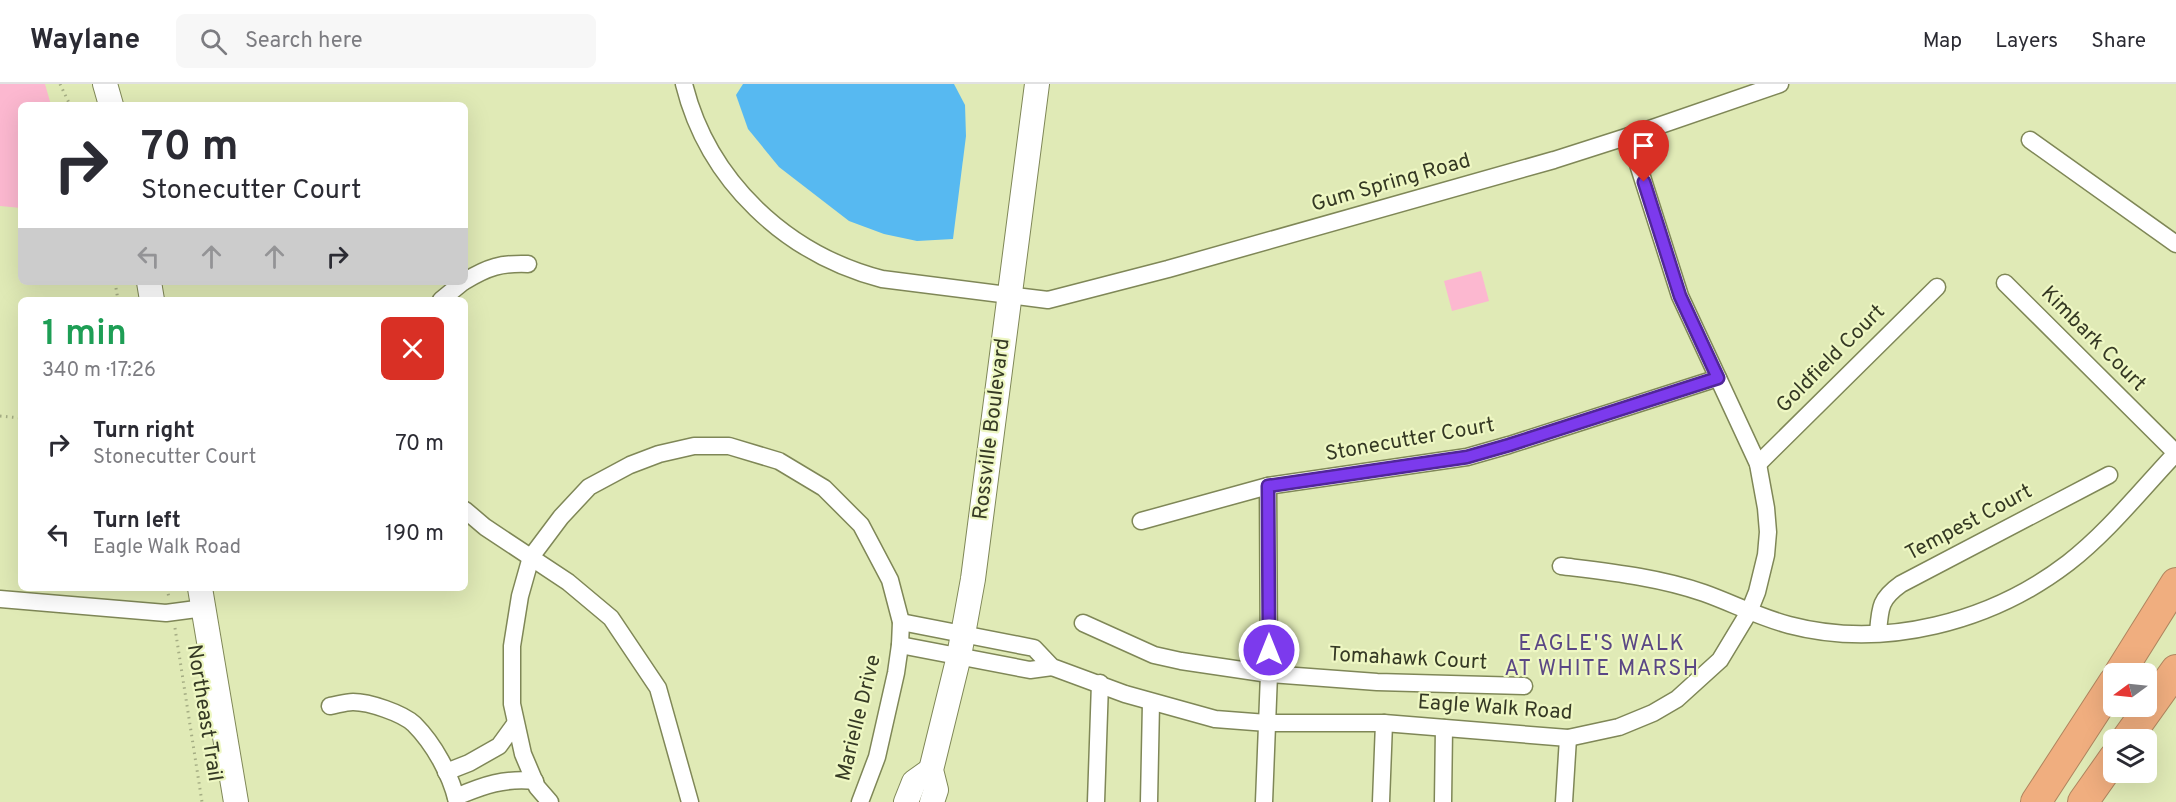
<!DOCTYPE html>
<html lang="en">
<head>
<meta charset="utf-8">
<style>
  body { margin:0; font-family:Overpass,sans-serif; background:#f7f7f7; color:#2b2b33; height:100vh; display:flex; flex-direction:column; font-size:22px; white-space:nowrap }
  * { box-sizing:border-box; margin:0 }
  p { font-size:20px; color:#7c7c81 }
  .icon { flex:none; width:33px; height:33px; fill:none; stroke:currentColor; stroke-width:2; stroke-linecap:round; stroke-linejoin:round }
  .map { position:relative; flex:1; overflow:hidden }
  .details { position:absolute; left:18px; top:213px; width:450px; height:294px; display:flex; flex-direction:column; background:#fff; border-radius:9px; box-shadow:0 6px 24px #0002 }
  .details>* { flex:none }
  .banner { position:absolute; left:18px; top:18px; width:450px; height:183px; border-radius:9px; box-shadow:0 6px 24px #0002; background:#fff; color:#2b2b33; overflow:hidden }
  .needle { width:39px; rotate:255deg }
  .tools { position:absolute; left:2103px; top:579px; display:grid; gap:12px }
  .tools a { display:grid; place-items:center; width:54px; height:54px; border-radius:9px; background:#fff; box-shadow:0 6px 24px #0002; font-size:30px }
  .pin { position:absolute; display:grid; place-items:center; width:51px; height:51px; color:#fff; margin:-62px -26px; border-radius:50% 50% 50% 0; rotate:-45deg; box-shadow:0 0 6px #0007 }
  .pin .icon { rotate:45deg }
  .me { position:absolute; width:66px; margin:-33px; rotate:0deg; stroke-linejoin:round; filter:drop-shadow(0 0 4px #0008) }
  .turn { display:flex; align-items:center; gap:21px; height:126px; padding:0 24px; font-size:27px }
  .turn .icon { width:78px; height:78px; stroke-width:2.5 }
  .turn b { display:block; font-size:42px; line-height:51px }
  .lanes { display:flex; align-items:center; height:57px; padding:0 24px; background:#0003; justify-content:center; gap:30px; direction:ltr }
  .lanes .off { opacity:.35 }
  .round { display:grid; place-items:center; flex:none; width:63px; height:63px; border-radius:9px; background:#f7f7f7 }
  .overview { display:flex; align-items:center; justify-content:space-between; height:102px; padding:0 24px }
  h1 { font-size:36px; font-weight:600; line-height:45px; color:#1e9e55 }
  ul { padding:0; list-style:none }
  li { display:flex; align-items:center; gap:18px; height:90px; padding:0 24px }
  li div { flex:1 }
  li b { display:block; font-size:22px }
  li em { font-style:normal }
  header { display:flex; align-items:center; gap:36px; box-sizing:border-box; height:84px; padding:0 30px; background:#fff; border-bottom:2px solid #e1e1e2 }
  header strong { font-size:28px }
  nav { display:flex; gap:33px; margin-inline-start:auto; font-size:21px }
  .search { width:420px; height:54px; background:#f7f7f7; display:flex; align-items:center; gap:15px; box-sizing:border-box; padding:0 21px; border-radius:9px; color:#7c7c81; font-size:22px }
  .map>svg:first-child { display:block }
</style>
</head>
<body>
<header>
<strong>Waylane</strong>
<div class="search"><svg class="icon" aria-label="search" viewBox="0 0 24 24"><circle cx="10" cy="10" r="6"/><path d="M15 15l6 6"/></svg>Search here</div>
<nav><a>Map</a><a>Layers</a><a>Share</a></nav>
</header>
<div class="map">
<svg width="2176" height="718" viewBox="0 0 2176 718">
  <rect width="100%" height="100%" fill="#e0eab6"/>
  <g fill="#fcb8d0">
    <path d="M0 0H45L51 21H21V124L0 122Z"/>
    <path d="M1481 187 1489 217 1452 227 1444 197Z"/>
  </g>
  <path fill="#57b9f1" d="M743 0H954L965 21 966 52 953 155 917 157 884 150 849 137 779 83 748 45 736 11Z"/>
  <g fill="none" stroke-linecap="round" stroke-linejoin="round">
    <defs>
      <g id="street">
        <path d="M684 0C708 97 786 170 882 195L1048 216 1168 185 1554 76 1629 52 1780 0"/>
        <path d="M2030 56 2176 160"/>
        <path d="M465 197C488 183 501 179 528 180"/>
        <path d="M2005 199 2176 369"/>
        <path d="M441 216 463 198"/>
        <path d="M1758 380 1937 203"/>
        <path d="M465 426 485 443 568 498 611 534 658 604 690 718"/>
        <path d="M1141 437 1268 402 1467 373 1509 361 1718 294"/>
        <path d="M1561 482C1609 488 1658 493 1704 509 1732 519 1759 533 1789 541 1884 566 1991 538 2068 479 2108 448 2141 406 2176 369"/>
        <path d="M0 515 166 529 204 524"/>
        <path d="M901 538 1034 564 1052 583 1125 610 1215 635 1267 639H1384L1568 654 1619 643 1653 629 1677 615 1720 576 1749 528 1757 508 1766 471 1768 448 1766 424 1758 380 1680 212 1629 52"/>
        <path d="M1083 539 1154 571 1181 577 1269 590 1377 598 1524 602"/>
        <path d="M1878 549C1880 523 1880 515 1901 500L2109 391"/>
        <path d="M900 561 1030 586 1052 583"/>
        <path d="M330 622C337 621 345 618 353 618 369 618 402 629 414 640 434 660 451 691 457 718"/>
        <path d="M446 688 469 679 499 662 515 640"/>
        <path d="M456 713C484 701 504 694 535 697"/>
        <path d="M550 718 537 703 523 670 512 620V562L520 512 531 473 561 433 589 403 630 381 659 370 694 362H729L779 377 824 404 861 441 890 496 901 538 900 561 896 589 877 673 860 718"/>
        <path d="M1096 718 1100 599"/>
        <path d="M1149 718 1151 619"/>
        <path d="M1264 718 1269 590 1268 402"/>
        <path d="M1381 718 1384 639"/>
        <path d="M1443 718 1444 644"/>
        <path d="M1564 718 1568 654"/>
      </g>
      <g id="secondary">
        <path d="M105 0 111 21"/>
        <path d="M149 198 152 216"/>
        <path d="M200 504 236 718"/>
        <path d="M906 718 914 698 931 686"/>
        <path d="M932 718 936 706 931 686 959 572 973 495 1037 0"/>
      </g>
      <g id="highway">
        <path d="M2119 590 2176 499"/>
        <path d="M2126 656 2176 586"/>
        <path d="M2036 718 2114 598"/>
        <path d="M2083 718 2114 674"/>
      </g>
    </defs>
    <use href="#street" stroke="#7f8757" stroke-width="19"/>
    <use href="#secondary" stroke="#7f8757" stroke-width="26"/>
    <use href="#highway" stroke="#af855f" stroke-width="32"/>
    <g stroke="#a5ad84" stroke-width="3" stroke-dasharray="1.5 4.5" stroke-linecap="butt">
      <path d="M60 0 70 21"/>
      <path d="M115 198 118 216"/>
      <path d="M0 332 21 334"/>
      <path d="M167 504 169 514"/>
      <path d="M175 544 202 718"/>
    </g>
    <use href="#street" stroke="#fff" stroke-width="16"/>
    <use href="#secondary" stroke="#fff" stroke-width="24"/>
    <use href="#highway" stroke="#f0ae7f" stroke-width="30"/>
  </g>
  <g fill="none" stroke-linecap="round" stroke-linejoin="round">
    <defs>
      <path id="route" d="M1269 566 1268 402 1467 373 1509 361 1718 294 1680 212 1644 98"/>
    </defs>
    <use href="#route" stroke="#51269a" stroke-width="15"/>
    <use href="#route" stroke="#7c3aed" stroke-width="10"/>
  </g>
  <g text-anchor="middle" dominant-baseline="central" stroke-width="4.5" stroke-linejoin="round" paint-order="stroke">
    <g font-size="21" fill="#353924" stroke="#eef7c3">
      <text transform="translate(1391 99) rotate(-16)">Gum Spring Road</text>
      <text transform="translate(2093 255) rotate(45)">Kimbark Court</text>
      <text transform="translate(1831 275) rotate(-45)">Goldfield Court</text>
      <text transform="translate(992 345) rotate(-83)">Rossville Boulevard</text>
      <text transform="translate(1410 356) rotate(-10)">Stonecutter Court</text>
      <text transform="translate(1969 439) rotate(-28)">Tempest Court</text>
      <text transform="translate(1408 575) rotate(3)">Tomahawk Court</text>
      <text transform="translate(1495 624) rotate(4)">Eagle Walk Road</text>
      <text transform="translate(204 629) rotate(81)">Northeast Trail</text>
      <text transform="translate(859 634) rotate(-76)">Marielle Drive</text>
    </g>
    <g font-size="22" letter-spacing="1.5" fill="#5a4785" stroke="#eef7c3">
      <text x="1602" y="560">EAGLE'S WALK<tspan x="1602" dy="25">AT WHITE MARSH</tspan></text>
    </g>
  </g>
</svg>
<div class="tools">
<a><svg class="needle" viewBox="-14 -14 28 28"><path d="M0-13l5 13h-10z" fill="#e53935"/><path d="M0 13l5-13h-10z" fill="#7c7c81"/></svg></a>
<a><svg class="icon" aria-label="layers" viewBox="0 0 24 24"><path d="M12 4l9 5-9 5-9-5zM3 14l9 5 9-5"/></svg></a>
</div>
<div class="pin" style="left:1644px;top:98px;background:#d93025"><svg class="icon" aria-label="arrive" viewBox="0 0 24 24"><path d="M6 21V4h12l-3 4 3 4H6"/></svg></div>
<svg class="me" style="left:1269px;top:566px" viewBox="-20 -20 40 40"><circle r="17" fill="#7c3aed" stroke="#fff" stroke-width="3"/><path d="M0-11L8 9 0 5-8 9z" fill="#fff"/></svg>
<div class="banner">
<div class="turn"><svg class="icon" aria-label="right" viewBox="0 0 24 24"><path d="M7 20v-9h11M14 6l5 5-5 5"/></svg><div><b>70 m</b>Stonecutter Court</div></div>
<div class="lanes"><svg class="icon off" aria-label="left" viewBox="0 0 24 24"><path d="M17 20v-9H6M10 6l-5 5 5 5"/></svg><svg class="icon off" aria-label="ahead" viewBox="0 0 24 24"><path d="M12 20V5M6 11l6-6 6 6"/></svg><svg class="icon off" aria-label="ahead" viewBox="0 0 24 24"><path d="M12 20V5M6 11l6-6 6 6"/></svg><svg class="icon" aria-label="right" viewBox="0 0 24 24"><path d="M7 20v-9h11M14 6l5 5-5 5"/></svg></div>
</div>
<section class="details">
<div class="overview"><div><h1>1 min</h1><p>340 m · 17:26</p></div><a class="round" style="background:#d93025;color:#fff"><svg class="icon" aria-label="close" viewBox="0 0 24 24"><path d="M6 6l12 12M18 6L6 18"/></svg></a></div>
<ul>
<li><svg class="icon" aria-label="right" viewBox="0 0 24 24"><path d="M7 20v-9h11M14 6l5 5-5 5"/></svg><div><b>Turn right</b><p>Stonecutter Court</p></div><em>70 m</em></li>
<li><svg class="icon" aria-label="left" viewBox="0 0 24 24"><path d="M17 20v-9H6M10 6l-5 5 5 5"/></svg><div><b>Turn left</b><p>Eagle Walk Road</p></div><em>190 m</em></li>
</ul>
</section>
</div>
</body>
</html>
